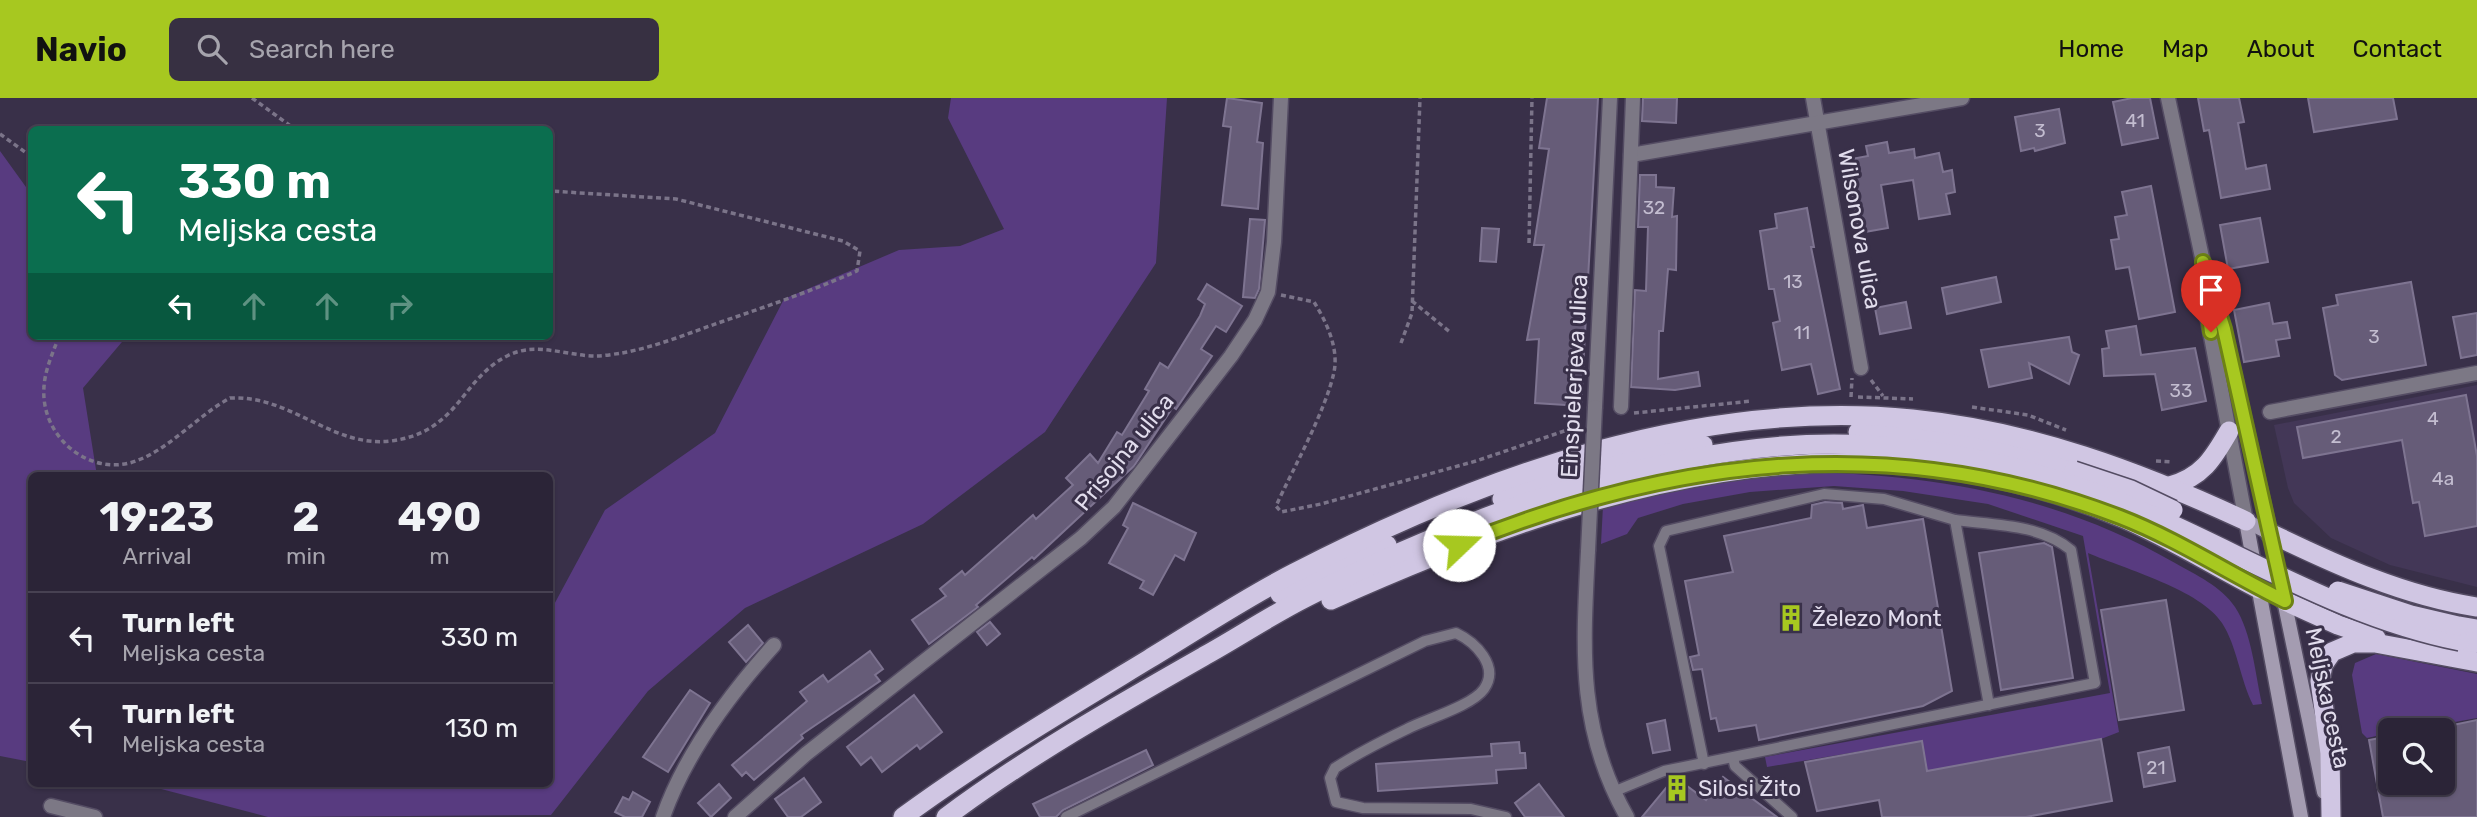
<!DOCTYPE html>
<html lang="en">
<head>
<meta charset="utf-8">
<style>
  body { margin:0; font-family:Rubik,sans-serif; background:#373042; color:#f1f3f6; height:100vh; display:flex; flex-direction:column; font-size:26px; white-space:nowrap }
  * { box-sizing:border-box; margin:0 }
  p { font-size:23px; color:#a6a4ad }
  .icon { flex:none; width:38px; height:38px; fill:none; stroke:currentColor; stroke-width:2; stroke-linecap:round; stroke-linejoin:round }
  .map { position:relative; flex:1; overflow:hidden }
  .details { position:absolute; left:28px; top:374px; width:525px; height:315px; display:flex; flex-direction:column; background:#2b2437; border-radius:10px; box-shadow:0 2px 5px #0004,0 0 0 2px #474152 }
  .details>* { flex:none }
  .guide { position:absolute; left:28px; top:28px; width:525px; height:214px; border-radius:10px; box-shadow:0 2px 5px #0004,0 0 0 2px #474152; background:#0b6e4f; color:#fff; overflow:hidden }
  .fabs { position:absolute; left:2378px; top:620px; display:grid; gap:14px }
  .fabs a { display:grid; place-items:center; width:77px; height:77px; border-radius:10px; background:#2b2437; box-shadow:0 2px 5px #0004,0 0 0 2px #474152; font-size:35px }
  .pin { position:absolute; display:grid; place-items:center; width:60px; height:60px; color:#fff; margin:-72px -30px; border-radius:50% 50% 50% 0; rotate:-45deg; box-shadow:0 0 7px #0007 }
  .pin .icon { rotate:45deg }
  .me { position:absolute; width:77px; margin:-38px; rotate:69deg; stroke-linejoin:round; filter:drop-shadow(0 0 5px #0008) }
  .turn { display:flex; align-items:center; gap:24px; height:147px; padding:0 35px; font-size:32px }
  .turn .icon { width:91px; height:91px; stroke-width:2.5 }
  .turn b { display:block; font-size:49px; line-height:60px }
  .lanes { display:flex; align-items:center; height:66px; padding:0 35px; background:#0003; justify-content:center; gap:35px; direction:ltr }
  .lanes .off { opacity:.35 }
  .eta { display:flex; justify-content:space-evenly; align-items:center; height:119px; text-align:center }
  .eta b { font-size:42px; font-weight:700; line-height:49px }
  ul { padding:0; list-style:none }
  li { display:flex; align-items:center; gap:21px; height:91px; padding:0 35px; border-top:2px solid #474152 }
  li div { flex:1 }
  li b { display:block; font-size:26px }
  li em { font-style:normal }
  header { display:flex; align-items:center; gap:42px; box-sizing:border-box; height:98px; padding:0 35px; background:#a7c820; color:#111 }
  header strong { font-size:33px }
  nav { display:flex; gap:38px; margin-inline-start:auto; font-size:24px }
  .search { width:490px; height:63px; background:#373042; display:flex; align-items:center; gap:18px; box-sizing:border-box; padding:0 24px; border-radius:10px; color:#a6a4ad; font-size:26px }
  .map>svg:first-child { display:block }
</style>
</head>
<body>
<header>
<strong>Navio</strong>
<div class="search"><svg class="icon" aria-label="search" viewBox="0 0 24 24"><circle cx="10" cy="10" r="6"/><path d="M15 15l6 6"/></svg>Search here</div>
<nav><a>Home</a><a>Map</a><a>About</a><a>Contact</a></nav>
</header>
<div class="map">
<svg width="2477" height="719" viewBox="0 0 2477 719">
  <rect width="100%" height="100%" fill="#393049"/>
  <path fill="#433757" d="M2477 287V489L2390 467 2331 440 2294 405 2288 390 2274 327Z"/>
  <g fill="#583b80">
    <path d="M951 0H1167L1156 165 1045 334 923 426 745 510 648 593 551 717 268 719 142 686H550V514L605 412 715 335 784 201 899 152 960 148 1004 131 948 20Z"/>
    <path d="M0 53 31 96 32 238H127L83 290 97 378H32L31 664 0 658Z"/>
    <path d="M1791 374C1928 375 2055 396 2175 465 2196 477 2221 488 2235 509 2252 535 2255 575 2262 606L2253 607C2240 581 2237 548 2222 525 2201 492 2125 471 2088 455L2119 634 2101 641 1927 673 1921 643 1767 669 1765 659 2110 595 2083 438 1988 406 1903 393 1834 388 1750 394 1683 406 1638 420 1627 436 1601 446 1603 408 1632 397Z"/>
    <path d="M2376 556 2477 576V620L2411 632H2390V635L2367 640 2362 635 2352 577 2355 565Z"/>
  </g>
  <g fill="#665c78" stroke="#7e7491" stroke-width="2">
    <path d="M1227 0 1262 5 1257 44 1263 45 1258 111 1222 107 1231 29 1223 28Z"/>
    <path d="M1547 0H1598L1581 308 1535 305 1539 241 1527 242 1544 147H1534L1549 51 1539 50Z"/>
    <path d="M1643 0H1677L1676 25 1642 23Z"/>
    <path d="M2132 0H2150L2158 40 2122 47 2113 4Z"/>
    <path d="M2198 0H2239L2244 24 2238 25 2246 71 2266 67 2270 91 2221 100 2209 32 2204 33Z"/>
    <path d="M2308 0H2393L2397 21 2314 34Z"/>
    <path d="M2059 11 2065 45 2035 53 2034 50 2021 53 2015 19Z"/>
    <path d="M1887 44 1889 55 1914 51 1915 60 1939 55 1943 74 1952 72 1955 94 1946 96 1950 116 1919 121 1913 82 1881 87 1888 130 1859 135 1846 62 1868 58 1866 48Z"/>
    <path d="M1640 77H1656V89L1674 90 1672 119 1677 118 1676 172 1668 171 1663 233H1659L1658 281 1698 274 1700 288 1675 292 1631 289 1635 192 1646 193 1648 129H1638Z"/>
    <path d="M2151 88 2175 214 2139 221 2129 169 2116 171 2111 142 2119 141 2115 119 2127 117 2122 94Z"/>
    <path d="M1807 110 1814 149H1811L1840 291 1818 296 1811 266 1782 272 1773 225 1780 223 1774 191H1769L1760 133 1777 130 1775 116Z"/>
    <path d="M2260 120 2268 164 2228 171 2220 127Z"/>
    <path d="M1250 121 1265 122 1259 191 1255 200 1243 199Z"/>
    <path d="M1482 130 1499 131 1496 164 1480 163Z"/>
    <path d="M1996 179 2001 204 1947 216 1942 190Z"/>
    <path d="M2411 184 2426 267 2342 282 2335 277 2323 210 2338 207 2336 197Z"/>
    <path d="M1207 186 1242 208 1226 234 1216 228 1201 251 1212 258 1176 311 1173 309 1134 368 1034 461 1032 459 976 507 978 509 929 546 912 522 946 498 940 491 962 473 965 477 1033 417 1036 421 1073 387 1066 380 1090 356 1098 365 1117 334 1122 337 1149 293 1145 291 1160 265 1168 270 1200 218 1205 206 1198 201Z"/>
    <path d="M1906 204 1911 230 1880 236 1875 210Z"/>
    <path d="M2269 205 2273 226 2287 224 2290 240 2276 242 2279 258 2244 264 2234 212Z"/>
    <path d="M2477 215V257L2461 260 2453 219Z"/>
    <path d="M2136 228 2141 257 2195 250 2206 303 2162 312 2155 276 2104 278 2102 251 2109 250 2106 233Z"/>
    <path d="M2069 239 2072 254 2079 257 2069 286 2029 265 2032 280 1989 289 1981 252Z"/>
    <path d="M2466 297 2477 358V428L2425 438 2419 404 2413 405 2402 342 2303 360 2297 329Z"/>
    <path d="M1825 404 1842 405 1843 411 1863 407 1867 430 1923 421 1952 593 1923 608 1759 642 1756 627 1719 633 1716 620 1711 621 1702 571 1693 572 1690 559 1699 557 1685 483 1733 474 1724 438 1811 420 1812 407Z"/>
    <path d="M1133 405 1196 435 1184 462 1175 457 1153 497 1140 490 1144 483 1109 465 1128 430 1123 427Z"/>
    <path d="M2044 445 2052 449 2073 580 2001 592 1979 455Z"/>
    <path d="M2166 502 2184 612 2119 622 2101 512Z"/>
    <path d="M990 524 1000 536 987 547 977 534Z"/>
    <path d="M748 527 763 545 746 564 729 544Z"/>
    <path d="M870 553 883 571 875 577 880 583 801 637 803 640 754 682 746 674 742 678 732 667 807 603 800 594 823 577 828 584Z"/>
    <path d="M690 592 710 605 668 674 643 659Z"/>
    <path d="M914 597 942 634 920 651 917 647 882 674 871 659 861 667 847 649Z"/>
    <path d="M1665 622 1670 652 1653 655 1647 626Z"/>
    <path d="M2477 622V719H2383L2369 642 2390 638V684H2443V629Z"/>
    <path d="M2101 641 2112 703 2026 719H1882L1879 702 1817 713 1805 664 1922 643 1927 673Z"/>
    <path d="M1519 644 1520 655H1525L1526 670 1496 672 1497 685 1378 693 1376 666 1492 658 1491 646Z"/>
    <path d="M2169 649 2175 683 2144 689 2138 655Z"/>
    <path d="M1146 652 1153 667 1063 712 1056 719H1040L1033 706Z"/>
    <path d="M1675 679 1706 702 1723 679 1777 719H1642Z"/>
    <path d="M804 680 821 704 801 719H788L775 701Z"/>
    <path d="M719 686 731 700 711 719 698 705Z"/>
    <path d="M1539 686 1564 719H1525L1515 705Z"/>
    <path d="M633 694 650 704 642 719H625L615 714 623 699 629 702Z"/>
  </g>
  <g fill="none" stroke-linecap="round" stroke-linejoin="round">
    <defs>
      <g id="service">
        <path d="M1733 660 1735 668 1792 719"/>
        <path d="M1704 666 1659 448 1666 433 1824 396 1884 401 1955 422"/>
        <path d="M1613 694 1664 673 2095 585 2071 452C2040 426 1994 427 1955 422L1989 607"/>
        <path d="M1066 719 1425 543 1456 535C1475 544 1500 568 1484 591 1472 608 1426 621 1407 631 1382 643 1358 655 1335 670L1330 680 1336 704 1363 710 1471 711 1506 719"/>
      </g>
      <g id="minor">
        <path d="M1813 0 1861 270"/>
        <path d="M1631 57 1962 0"/>
        <path d="M1595 309 1610 0"/>
        <path d="M1621 309 1633 0"/>
        <path d="M2270 314 2477 275"/>
        <path d="M1588 453C1583 551 1577 631 1627 719"/>
        <path d="M51 708 95 719"/>
        <path d="M663 719C685 656 730 596 774 547"/>
        <path d="M735 719 806 656 1081 440 1114 409 1231 258 1255 222 1268 194 1274 144 1281 0"/>
      </g>
      <g id="tertiary">
        <path d="M2168 0 2203 164 2224 231 2270 435"/>
        <path d="M2204 179 2205 207 2246 423"/>
      </g>
      <g id="secondary">
        <path d="M2246 423 2270 435 2324 694"/>
        <path d="M2246 423 2301 719"/>
      </g>
      <g id="trunk">
        <path d="M1858 334C1933 334 2004 350 2074 373"/>
        <path d="M2170 388C2202 379 2213 361 2229 333"/>
        <path d="M1502 401 1606 367 1703 347"/>
        <path d="M2270 435C2336 467 2404 498 2477 509"/>
        <path d="M1280 496 1387 447"/>
        <path d="M1331 502C1588 387 1848 305 2123 420 2170 440 2214 468 2259 491"/>
        <path d="M2285 503 2338 527 2376 540"/>
        <path d="M2458 528 2477 531"/>
        <path d="M2460 543 2477 545"/>
        <path d="M903 719C982 661 1065 612 1149 561 1197 532 1245 500 1294 475 1482 378 1698 300 1912 321 2031 333 2139 373 2246 423"/>
        <path d="M946 719C1028 658 1118 607 1206 557 1240 538 1273 516 1307 499 1467 416 1687 336 1869 347 1940 351 2006 365 2073 387"/>
        <path d="M2331 719 2330 655 2320 583 2323 567 2332 554 2353 545H2375L2477 564"/>
      </g>
    </defs>
    <use href="#service" stroke="#544c63" stroke-width="13"/>
    <use href="#minor" stroke="#544c63" stroke-width="17"/>
    <use href="#tertiary" stroke="#544c63" stroke-width="17"/>
    <use href="#secondary" stroke="#544c63" stroke-width="17"/>
    <use href="#trunk" stroke="#544c63" stroke-width="22"/>
    <g stroke="#7b7489" stroke-width="3.5" stroke-dasharray="5 3.5" stroke-linecap="butt">
      <path d="M252 0 296 32"/>
      <path d="M0 36 32 59"/>
      <path d="M1529 145 1532 0"/>
      <path d="M1281 197 1314 204C1326 223 1339 250 1334 274 1326 312 1293 371 1276 408L1281 414 1321 406 1476 363 1579 328"/>
      <path d="M1412 203 1450 234"/>
      <path d="M59 238C53 255 45 271 44 289 40 338 89 380 136 363 171 350 197 318 230 300 292 297 331 350 391 343 459 334 461 281 507 258 535 243 567 258 596 258 604 258 614 256 622 255 655 249 687 236 718 225 765 209 812 193 857 173L860 153 843 143 676 101 550 93"/>
      <path d="M1401 245 1412 215 1420 0"/>
      <path d="M1871 282 1883 298"/>
      <path d="M1851 299 1852 280"/>
      <path d="M1858 299 1913 301"/>
      <path d="M1972 309 2028 317 2066 332"/>
      <path d="M1634 315 1752 303"/>
      <path d="M2156 363 2172 364"/>
    </g>
    <use href="#service" stroke="#7c7885" stroke-width="10"/>
    <use href="#minor" stroke="#7c7885" stroke-width="14"/>
    <use href="#tertiary" stroke="#7c7885" stroke-width="14"/>
    <use href="#secondary" stroke="#a49cb1" stroke-width="14"/>
    <use href="#trunk" stroke="#d0c6e3" stroke-width="19"/>
    <defs>
      <path id="minor-bridge" d="M1588 453 1595 309"/>
      <g id="trunk-bridge">
        <path d="M2074 373 2131 392 2173 412"/>
        <path d="M2073 387C2206 430 2320 515 2460 543"/>
        <path d="M2338 493 2411 517 2458 528"/>
      </g>
    </defs>
    <use href="#minor-bridge" stroke="#544c63" stroke-width="17" stroke-linecap="butt"/>
    <use href="#trunk-bridge" stroke="#544c63" stroke-width="22" stroke-linecap="butt"/>
    <use href="#minor-bridge" stroke="#7c7885" stroke-width="14"/>
    <use href="#trunk-bridge" stroke="#d0c6e3" stroke-width="19"/>
  </g>
  <g fill="none" stroke-linecap="round" stroke-linejoin="round">
    <defs>
      <path id="route" d="M1459 447C1677 358 1897 333 2120 419 2177 441 2230 476 2285 503L2224 231 2203 164 2211 234"/>
    </defs>
    <use href="#route" stroke="#6d8215" stroke-width="18"/>
    <use href="#route" stroke="#a7c820" stroke-width="12"/>
  </g>
  <defs>
    <symbol id="building-bare" viewBox="-9 -9 18 18"><path d="M-4-6H4V6H1V3H-1V6H-4ZM-2.5-4.3h1.7v1.8h-1.7ZM.8-4.3h1.7v1.8H.8ZM-2.5-1h1.7V.8h-1.7ZM.8-1h1.7V.8H.8Z" fill="#a7c820" stroke="#393049" stroke-width="2.5" paint-order="stroke"/></symbol>
  </defs>
  <g fill-rule="evenodd">
    <use href="#building-bare" x="1772" y="501" width="38" height="38"/>
    <use href="#building-bare" x="1658" y="671" width="38" height="38"/>
  </g>
  <g text-anchor="middle" dominant-baseline="central" stroke-width="6" stroke-linejoin="round" paint-order="stroke">
    <g font-size="19" fill="#c3bdd0">
      <text x="2135" y="22">41</text>
      <text x="2040" y="32">3</text>
      <text x="1654" y="109">32</text>
      <text x="1793" y="183">13</text>
      <text x="1802" y="234">11</text>
      <text x="2374" y="238">3</text>
      <text x="2181" y="292">33</text>
      <text x="2433" y="320">4</text>
      <text x="2336" y="338">2</text>
      <text x="2443" y="380">4a</text>
      <text x="2156" y="669">21</text>
    </g>
    <g font-size="23" fill="#e2dded" stroke="#393049">
      <text transform="translate(1860 131) rotate(80)">Wilsonova ulica</text>
      <text transform="translate(1574 278) rotate(-87)">Einspielerjeva ulica</text>
      <text transform="translate(1124 354) rotate(-51)">Prisojna ulica</text>
      <text transform="translate(2328 600) rotate(78)">Meljska cesta</text>
    </g>
    <g font-size="23" fill="#e2dded" stroke="#393049" text-anchor="start">
      <text x="1812" y="520">Železo Mont</text>
      <text x="1698" y="690">Silosi Žito</text>
    </g>
  </g>
</svg>
<div class="fabs">
<a><svg class="icon" aria-label="search" viewBox="0 0 24 24"><circle cx="10" cy="10" r="6"/><path d="M15 15l6 6"/></svg></a>
</div>
<div class="pin" style="left:2211px;top:234px;background:#d93025"><svg class="icon" aria-label="arrive" viewBox="0 0 24 24"><path d="M6 21V4h12l-3 4 3 4H6"/></svg></div>
<svg class="me" style="left:1459px;top:447px" viewBox="-20 -20 40 40"><circle r="19" fill="#fff"/><path d="M0-13L10 11 0 6-10 11z" fill="#a7c820"/></svg>
<div class="guide">
<div class="turn"><svg class="icon" aria-label="left" viewBox="0 0 24 24"><path d="M17 20v-9H6M10 6l-5 5 5 5"/></svg><div><b>330 m</b>Meljska cesta</div></div>
<div class="lanes"><svg class="icon" aria-label="left" viewBox="0 0 24 24"><path d="M17 20v-9H6M10 6l-5 5 5 5"/></svg><svg class="icon off" aria-label="ahead" viewBox="0 0 24 24"><path d="M12 20V5M6 11l6-6 6 6"/></svg><svg class="icon off" aria-label="ahead" viewBox="0 0 24 24"><path d="M12 20V5M6 11l6-6 6 6"/></svg><svg class="icon off" aria-label="right" viewBox="0 0 24 24"><path d="M7 20v-9h11M14 6l5 5-5 5"/></svg></div>
</div>
<section class="details">
<div class="eta">
<div><b>19:23</b><p>Arrival</p></div>
<div><b>2</b><p>min</p></div>
<div><b>490</b><p>m</p></div>
</div>
<ul>
<li><svg class="icon" aria-label="left" viewBox="0 0 24 24"><path d="M17 20v-9H6M10 6l-5 5 5 5"/></svg><div><b>Turn left</b><p>Meljska cesta</p></div><em>330 m</em></li>
<li><svg class="icon" aria-label="left" viewBox="0 0 24 24"><path d="M17 20v-9H6M10 6l-5 5 5 5"/></svg><div><b>Turn left</b><p>Meljska cesta</p></div><em>130 m</em></li>
</ul>
</section>
</div>
</body>
</html>
